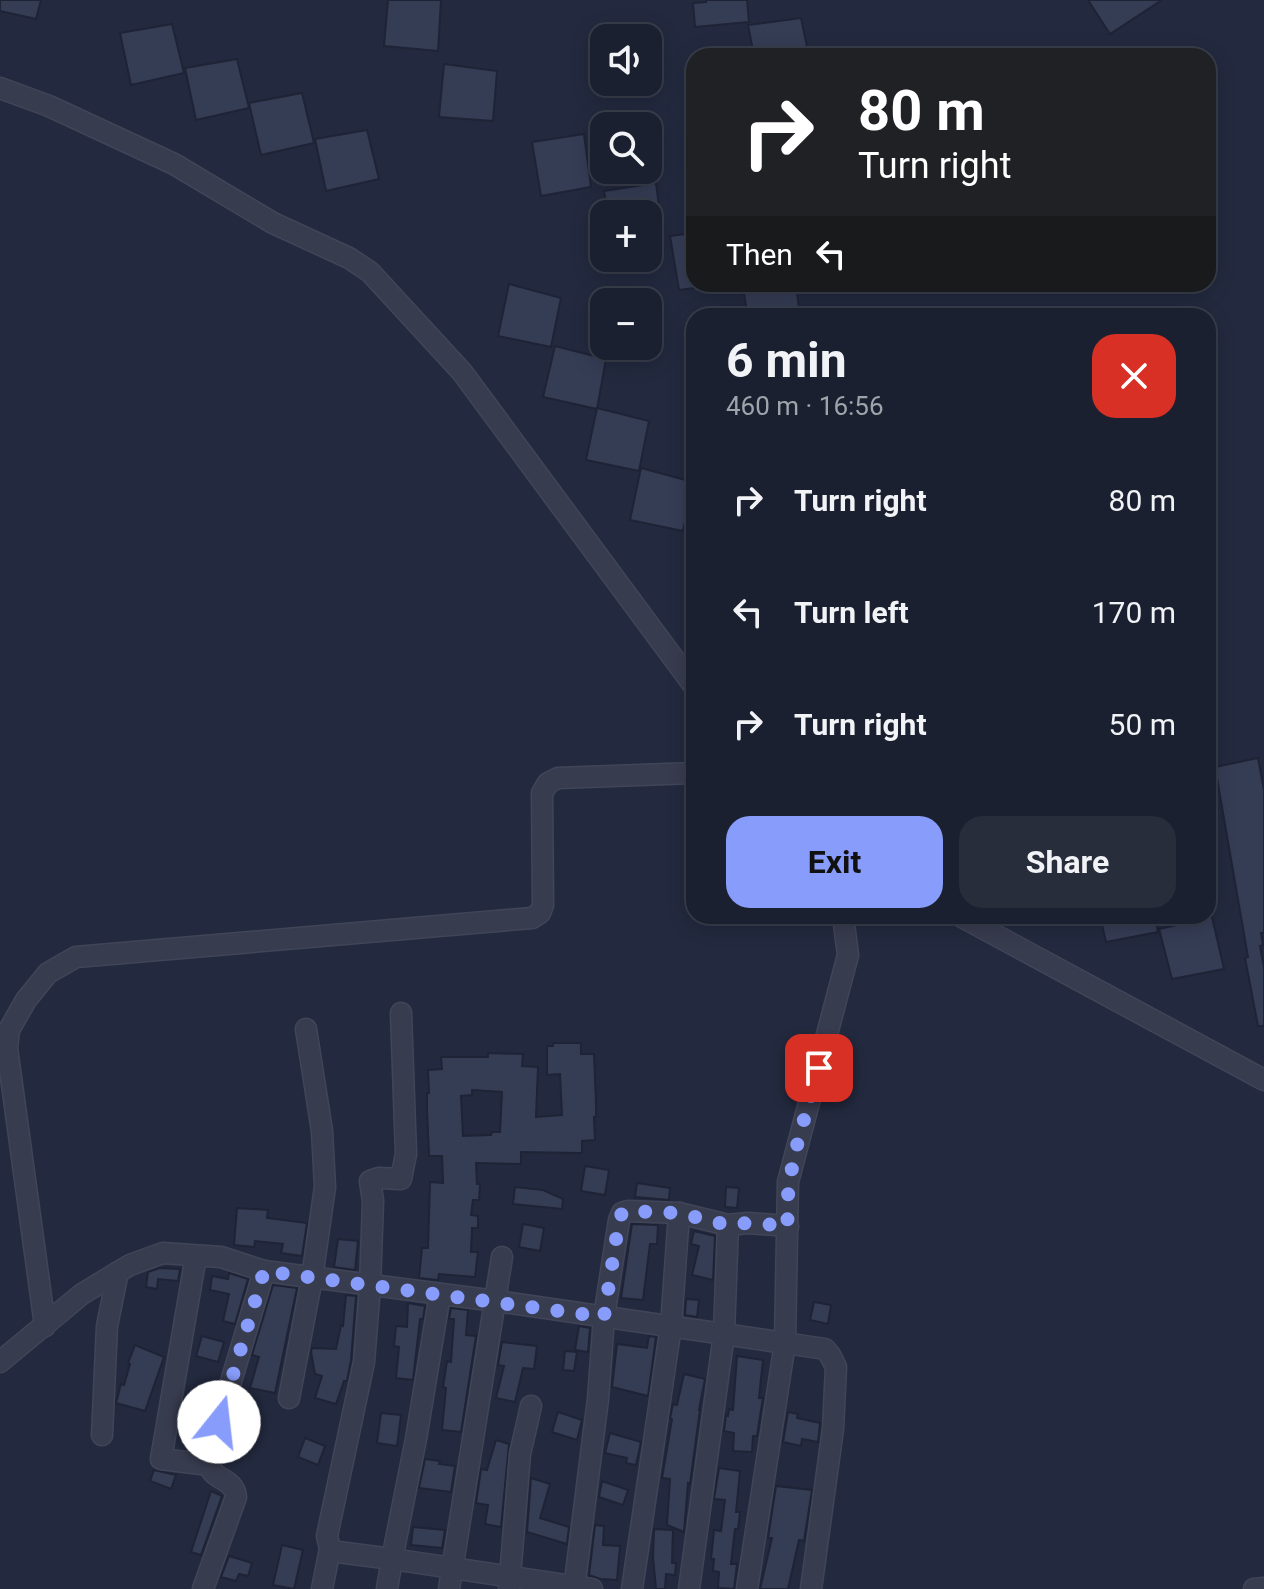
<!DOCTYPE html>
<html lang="en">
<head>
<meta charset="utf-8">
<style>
  body { margin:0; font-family:Roboto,sans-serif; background:#272d3b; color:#f1f3f6; height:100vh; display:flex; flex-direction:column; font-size:30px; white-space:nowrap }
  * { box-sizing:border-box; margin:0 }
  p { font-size:26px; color:#9fa3aa }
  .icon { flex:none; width:44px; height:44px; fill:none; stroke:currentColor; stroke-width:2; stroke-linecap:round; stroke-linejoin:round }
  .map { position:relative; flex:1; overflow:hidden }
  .details { position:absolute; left:686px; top:308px; width:530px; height:616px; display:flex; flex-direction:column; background:#1a202f; border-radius:24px; box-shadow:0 4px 20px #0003,0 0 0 2px #383e4b }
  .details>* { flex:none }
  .top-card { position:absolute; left:686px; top:48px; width:530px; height:244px; border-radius:24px; box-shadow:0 4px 20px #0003,0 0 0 2px #383e4b; background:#202124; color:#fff; overflow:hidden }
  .tools { position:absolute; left:590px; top:24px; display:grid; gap:16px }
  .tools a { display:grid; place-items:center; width:72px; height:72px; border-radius:16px; background:#1a202f; box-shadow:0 4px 20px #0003,0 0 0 2px #383e4b; font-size:40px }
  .pin { position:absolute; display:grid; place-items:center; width:68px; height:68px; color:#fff; margin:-34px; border-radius:16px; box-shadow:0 4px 12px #0006 }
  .me { position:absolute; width:88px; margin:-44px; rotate:16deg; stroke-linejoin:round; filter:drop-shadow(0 0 6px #0008) }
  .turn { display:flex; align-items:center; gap:28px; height:168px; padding:0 40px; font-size:36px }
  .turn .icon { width:104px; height:104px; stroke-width:2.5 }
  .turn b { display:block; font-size:56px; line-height:68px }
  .then { display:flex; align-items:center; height:76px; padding:0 40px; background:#0003; gap:16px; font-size:30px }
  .round { display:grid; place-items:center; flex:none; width:84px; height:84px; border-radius:24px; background:#272d3b }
  .summary { display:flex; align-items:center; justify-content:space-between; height:136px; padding:0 40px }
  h1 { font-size:48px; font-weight:700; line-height:60px }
  .cta { display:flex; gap:16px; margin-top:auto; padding:16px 40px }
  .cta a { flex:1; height:92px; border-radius:24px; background:#889dfb; color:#111; font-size:32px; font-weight:700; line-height:92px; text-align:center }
  .cta a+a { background:#272d3b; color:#f1f3f6 }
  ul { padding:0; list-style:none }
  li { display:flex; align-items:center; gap:24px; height:112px; padding:0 40px }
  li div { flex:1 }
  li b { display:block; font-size:30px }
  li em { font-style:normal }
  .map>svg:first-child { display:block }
</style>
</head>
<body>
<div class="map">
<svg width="1264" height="1589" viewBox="0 0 1264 1589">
  <rect width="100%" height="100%" fill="#232a3f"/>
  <g fill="#353d55" stroke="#1f2336" stroke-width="2" fill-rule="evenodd">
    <path d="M0 0H41L36 19 0 11Z"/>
    <path d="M388 0H441L438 51 384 46Z"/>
    <path d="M706 0H747L749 22 695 27 693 3 706 2Z"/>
    <path d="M1088 0H1162L1110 34Z"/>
    <path d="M801 18 809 56H754L748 25Z"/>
    <path d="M172 24 184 73 131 85 120 33Z"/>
    <path d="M237 59 249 108 196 120 185 68Z"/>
    <path d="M444 64 497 71 493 121 439 117Z"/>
    <path d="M302 93 314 143 261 155 249 103Z"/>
    <path d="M367 130 379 179 326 191 315 139Z"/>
    <path d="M584 134 591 187 541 196 532 142Z"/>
    <path d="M656 183 663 236 648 238V214H621V212L608 214 604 191Z"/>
    <path d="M694 233V288L679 290 670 236Z"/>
    <path d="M509 284 561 298 551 347 498 336Z"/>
    <path d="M773 284H796L800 316H761L760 310 747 312 743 288Z"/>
    <path d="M555 346 606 359 597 409 543 397Z"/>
    <path d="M597 408 649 421 639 471 586 460Z"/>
    <path d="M641 468 693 482 683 531 630 520Z"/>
    <path d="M1258 758 1264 790V933H1261L1263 945 1260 946 1264 968V1026H1258L1245 958 1248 957 1215 767Z"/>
    <path d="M1100 916H1155L1158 932 1106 942Z"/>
    <path d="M1212 917 1224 969 1172 979 1159 929Z"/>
    <path d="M553 1043H581V1054H594L596 1102V1117H594L595 1140 582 1141V1153L521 1152V1164L476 1163 477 1184H480L479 1200H473L471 1215 478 1216V1228H472L471 1252H478L475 1277 439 1274 438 1280 419 1278 422 1248H428L430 1182 443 1183 442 1156H429L427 1108V1093H429L428 1070 442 1069 441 1057H488V1053L523 1054 522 1066 538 1067 536 1117 562 1115 560 1074 547 1075V1046H553ZM472 1090 502 1092 500 1132H492L491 1135 463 1136 461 1096 472 1095Z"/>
    <path d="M585 1166 609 1170 605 1195 581 1191Z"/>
    <path d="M637 1183 670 1188 669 1200 635 1197Z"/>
    <path d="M515 1187 543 1190 563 1199 562 1209 513 1204Z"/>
    <path d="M726 1187 739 1188 737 1208 725 1207Z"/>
    <path d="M237 1208 268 1210 267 1218 307 1223 302 1256 281 1253 283 1244 255 1241 254 1247 234 1245Z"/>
    <path d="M523 1224 544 1228 540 1251 519 1247Z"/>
    <path d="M632 1224 658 1225 657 1244H650L643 1300 621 1298Z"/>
    <path d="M694 1231 715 1236 713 1280 692 1275 699 1246 691 1244Z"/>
    <path d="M338 1239 358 1241 355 1270 334 1267Z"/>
    <path d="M160 1268 180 1269 178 1281 158 1279 157 1289 146 1287 148 1272Z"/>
    <path d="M229 1273 248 1279 235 1324 223 1321 229 1294 210 1290 212 1276 228 1279Z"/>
    <path d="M273 1285 297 1288 275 1393 250 1388 259 1357 252 1355Z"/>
    <path d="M346 1295 356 1296 351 1360 347 1381H344L336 1404 315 1398 322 1376 315 1374 311 1352 312 1348 336 1349 341 1325 343 1326Z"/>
    <path d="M686 1299 699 1300 697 1317 685 1315Z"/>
    <path d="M814 1302 831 1305 828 1324 810 1320Z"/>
    <path d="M408 1303 425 1306 423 1319H420L413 1380 396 1378 399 1347 394 1346 396 1326 407 1327Z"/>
    <path d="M451 1308 468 1310 466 1335 476 1336 461 1432 442 1430 446 1388 443 1387 447 1361 451 1362 454 1319H449Z"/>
    <path d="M579 1326 590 1328 588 1352 575 1350Z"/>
    <path d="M202 1336 224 1342 218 1362 196 1356Z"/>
    <path d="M649 1336 656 1337 648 1396 612 1387 617 1344 647 1348Z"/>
    <path d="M502 1342 537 1346 534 1369 523 1368 515 1402 496 1398 504 1366 498 1365Z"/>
    <path d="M135 1345 164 1357 145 1411 116 1403 121 1384 124 1385 130 1364 128 1363Z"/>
    <path d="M565 1351 577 1352 574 1371 563 1370Z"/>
    <path d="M737 1356 763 1360 759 1398H763L757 1436H753L752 1452 733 1451 734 1433 724 1431 726 1415 728 1416 729 1409 733 1410Z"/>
    <path d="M684 1374 705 1379 699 1410H700L690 1484 688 1483 684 1532 667 1525 670 1479 662 1478 672 1419 670 1418 673 1404 677 1405Z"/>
    <path d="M558 1412 582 1420 577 1440 552 1432Z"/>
    <path d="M788 1412 798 1414 797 1418 820 1423 818 1442 802 1439 801 1446 783 1442Z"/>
    <path d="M381 1413 401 1415 397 1446 377 1443Z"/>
    <path d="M610 1433 641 1442 636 1465 626 1463 627 1458 605 1453Z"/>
    <path d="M305 1438 325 1446 318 1465 298 1457Z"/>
    <path d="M496 1440 509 1444 501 1527 485 1524 488 1505 476 1503 481 1469 487 1470Z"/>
    <path d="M425 1459 440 1461 439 1464 455 1466 451 1492 419 1488Z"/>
    <path d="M719 1468 740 1471 736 1512H740L738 1529H735L731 1564H737L734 1589 718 1588 719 1572 713 1571 714 1559H711L714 1530 721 1531 725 1500 714 1499Z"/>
    <path d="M154 1470 176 1475 171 1489 150 1481Z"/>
    <path d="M531 1478 550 1484 540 1518 569 1527 567 1544 527 1532Z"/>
    <path d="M602 1481 628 1490 623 1505 599 1497Z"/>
    <path d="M776 1486 812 1490 804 1541 799 1540 788 1589H760L772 1538H768Z"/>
    <path d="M211 1491 222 1496 201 1555 191 1552Z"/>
    <path d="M595 1525 604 1526 603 1545 620 1546 617 1580 600 1579 589 1575Z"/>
    <path d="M413 1527 445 1530 442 1548 411 1545Z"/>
    <path d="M654 1529 673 1530 672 1563H676L675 1575 666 1574 665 1589H656L653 1557Z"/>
    <path d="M282 1545 303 1550 294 1589 273 1585Z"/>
    <path d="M229 1556 252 1563 248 1576 239 1574 236 1581 221 1577Z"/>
  </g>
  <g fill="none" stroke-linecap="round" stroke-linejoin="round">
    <defs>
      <g id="minor">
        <path d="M0 88 49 106 174 164 273 223 349 258 370 272 462 372 694 686"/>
        <path d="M960 916 1264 1080"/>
        <path d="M196 1256 161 1459 209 1465"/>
        <path d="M45 1326 7 1048 9 1030 26 1000 48 973 76 957 532 918 540 913 543 905 542 793 548 783 558 778 694 773"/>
        <path d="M0 1362 82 1294 130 1265 163 1253 221 1257 264 1271"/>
        <path d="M289 1398 312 1278 325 1187 322 1131 306 1029"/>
        <path d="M102 1435 107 1326 118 1272"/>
        <path d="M330 1549 338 1552 392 1559 416 1439 440 1294"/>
        <path d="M203 1589 236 1497C234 1477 213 1481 210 1466 209 1464 210 1454 210 1452L264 1271 496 1301 785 1343 788 1182 848 955 843 916"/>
        <path d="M322 1589 330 1549 327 1536 364 1362 370 1286 373 1201 370 1181 379 1178 401 1179 406 1154 401 1013"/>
        <path d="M387 1589 392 1559 592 1589"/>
        <path d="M449 1589 502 1257"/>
        <path d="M509 1589 520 1454 531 1406"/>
        <path d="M574 1589 598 1399 604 1317 619 1220 622 1213 628 1211 679 1213 728 1225 748 1223 788 1226"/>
        <path d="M632 1589 671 1326 679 1213"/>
        <path d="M689 1589 724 1334 728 1225"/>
        <path d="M747 1589 785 1343 825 1349 830 1355 836 1367 833 1429 811 1589"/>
        <path d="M1254 1589 1264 1588"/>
      </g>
    </defs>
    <use href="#minor" stroke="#414558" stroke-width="23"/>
    <use href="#minor" stroke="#383c4f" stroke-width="20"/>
  </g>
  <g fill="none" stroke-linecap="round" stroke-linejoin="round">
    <path stroke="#889dfb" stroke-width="14" stroke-dasharray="0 25.2" d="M219 1422 264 1271 604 1317 619 1220 622 1213 628 1211 679 1213 728 1225 748 1223 788 1226C783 1177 806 1116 819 1068"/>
  </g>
</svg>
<div class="tools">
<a><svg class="icon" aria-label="sound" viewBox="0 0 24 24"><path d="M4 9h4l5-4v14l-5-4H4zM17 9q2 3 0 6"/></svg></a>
<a><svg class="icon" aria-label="search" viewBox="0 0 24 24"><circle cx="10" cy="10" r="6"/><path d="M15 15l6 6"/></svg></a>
<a>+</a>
<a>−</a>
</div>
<div class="pin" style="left:819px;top:1068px;background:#d93025"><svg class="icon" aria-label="arrive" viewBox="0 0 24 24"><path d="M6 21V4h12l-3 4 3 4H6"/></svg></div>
<svg class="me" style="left:219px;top:1422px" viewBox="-20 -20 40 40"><circle r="19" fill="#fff"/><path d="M0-13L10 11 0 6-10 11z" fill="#889dfb"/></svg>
<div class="top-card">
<div class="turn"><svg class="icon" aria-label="right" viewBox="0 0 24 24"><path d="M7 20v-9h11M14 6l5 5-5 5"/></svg><div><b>80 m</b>Turn right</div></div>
<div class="then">Then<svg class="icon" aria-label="left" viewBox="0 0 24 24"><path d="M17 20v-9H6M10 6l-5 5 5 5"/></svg></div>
</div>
<section class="details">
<div class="summary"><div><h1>6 min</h1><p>460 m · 16:56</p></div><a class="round" style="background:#d93025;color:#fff"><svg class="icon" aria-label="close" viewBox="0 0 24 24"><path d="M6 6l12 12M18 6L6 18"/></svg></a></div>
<ul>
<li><svg class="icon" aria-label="right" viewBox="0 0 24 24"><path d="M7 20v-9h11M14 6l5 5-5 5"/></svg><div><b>Turn right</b></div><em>80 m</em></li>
<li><svg class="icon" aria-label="left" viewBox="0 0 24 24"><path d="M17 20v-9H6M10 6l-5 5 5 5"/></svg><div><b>Turn left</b></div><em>170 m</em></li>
<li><svg class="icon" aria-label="right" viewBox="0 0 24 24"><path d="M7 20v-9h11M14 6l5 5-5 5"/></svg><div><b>Turn right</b></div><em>50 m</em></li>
</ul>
<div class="cta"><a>Exit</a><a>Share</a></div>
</section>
</div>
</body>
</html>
